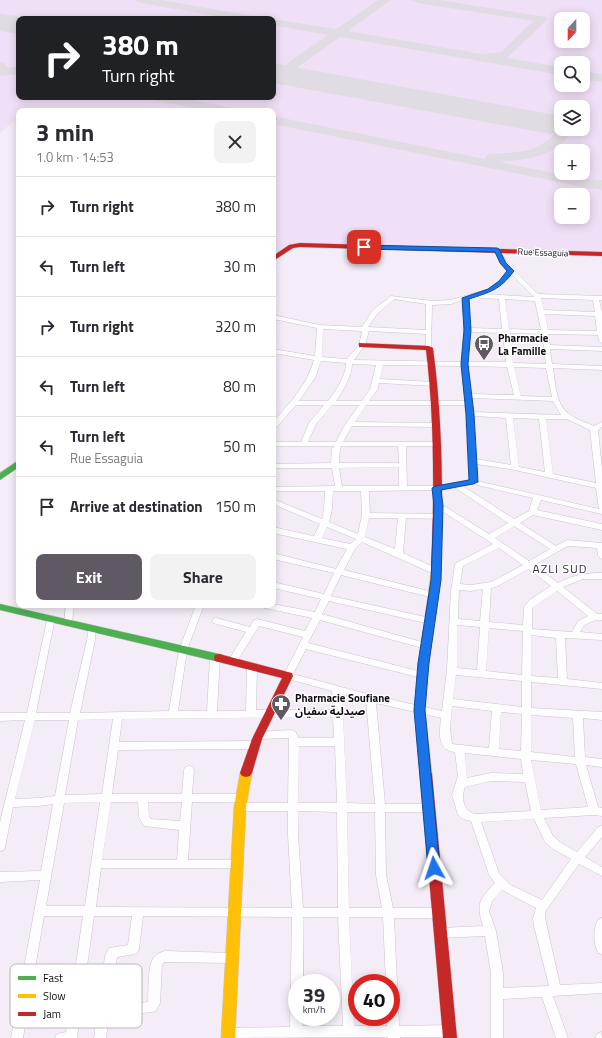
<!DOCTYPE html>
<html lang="en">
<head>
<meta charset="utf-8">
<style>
  body { margin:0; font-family:"Titillium Web","Noto Sans Arabic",sans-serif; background:#f2f2f3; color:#2b2b33; height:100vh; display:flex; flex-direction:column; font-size:15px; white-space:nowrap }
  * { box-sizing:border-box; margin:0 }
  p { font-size:13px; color:#7c7c81 }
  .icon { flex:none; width:22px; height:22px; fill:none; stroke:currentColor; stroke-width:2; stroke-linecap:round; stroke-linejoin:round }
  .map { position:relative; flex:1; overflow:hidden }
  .drawer { position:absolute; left:16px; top:108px; width:260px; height:500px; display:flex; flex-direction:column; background:#fff; border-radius:8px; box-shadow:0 2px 10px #0003 }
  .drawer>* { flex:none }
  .top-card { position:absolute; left:16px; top:16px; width:260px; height:84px; border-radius:8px; box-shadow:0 2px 10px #0003; background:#202124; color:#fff; overflow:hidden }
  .needle { width:26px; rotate:201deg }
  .tools { position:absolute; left:554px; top:12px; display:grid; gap:8px }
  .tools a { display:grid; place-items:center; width:36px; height:36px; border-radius:8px; background:#fff; box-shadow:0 2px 10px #0003; font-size:20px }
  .speed { position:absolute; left:288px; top:974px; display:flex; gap:8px; font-size:20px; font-weight:700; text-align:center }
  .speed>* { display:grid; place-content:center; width:52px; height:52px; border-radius:50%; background:#fff; box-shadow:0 2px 10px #0003; line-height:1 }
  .speed small { font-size:10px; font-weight:400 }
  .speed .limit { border:6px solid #d22; background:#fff; color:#111 }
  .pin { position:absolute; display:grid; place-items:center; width:34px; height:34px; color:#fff; margin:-17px; border-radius:8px; box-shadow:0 2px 6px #0006 }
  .me { position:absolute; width:44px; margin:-22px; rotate:355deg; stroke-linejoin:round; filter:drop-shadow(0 0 3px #0008) }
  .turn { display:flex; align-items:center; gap:14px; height:84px; padding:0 20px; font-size:18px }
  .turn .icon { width:52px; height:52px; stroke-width:2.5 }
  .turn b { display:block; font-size:28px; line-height:34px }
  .round { display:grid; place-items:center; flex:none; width:42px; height:42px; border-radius:8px; background:#f2f2f3 }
  .summary { display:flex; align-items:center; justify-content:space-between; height:68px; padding:0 20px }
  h1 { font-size:24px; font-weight:700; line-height:30px }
  .cta { display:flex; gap:8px; margin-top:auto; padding:8px 20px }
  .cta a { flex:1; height:46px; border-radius:8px; background:#605963; color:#fff; font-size:16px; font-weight:700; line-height:46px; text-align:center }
  .cta a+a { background:#f2f2f3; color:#2b2b33 }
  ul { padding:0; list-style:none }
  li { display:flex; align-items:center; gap:12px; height:60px; padding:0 20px; border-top:1px solid #e1e1e2 }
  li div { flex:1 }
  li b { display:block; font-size:15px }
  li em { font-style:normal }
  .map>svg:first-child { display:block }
</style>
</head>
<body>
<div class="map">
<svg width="602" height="1038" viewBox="0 0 602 1038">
  <rect width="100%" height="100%" fill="#f4ecf7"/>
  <path fill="#f0e0f7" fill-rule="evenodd" d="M0 0H602V252L290 244 273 256V111H19V123L13 122 0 133ZM19 19H273V97H19ZM561 19H583V41H561ZM561 63H583V85H561ZM561 107H583V129H561ZM561 151H583V173H561ZM561 195H583V217H561Z"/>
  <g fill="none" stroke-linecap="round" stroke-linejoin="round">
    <g fill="#e1dce3" fill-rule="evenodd">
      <path d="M135 0H161L253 16 257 17 259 19H233L141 3Z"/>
      <path d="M378 0H391L348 31 482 54 501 52 533 21 418 3 412 0H440L546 17 548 19 546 21 507 58 561 67V75L340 37 291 72H283L281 69 283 66 328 35 273 25V19H271H273L336 29Z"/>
      <path d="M0 62 4 63 8 68 19 66V74L0 76Z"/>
      <path d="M583 71 602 74V82L583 79Z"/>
      <path d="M151 97H178L232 108 234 111H207L153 100Z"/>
      <path d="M273 116 485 159 487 155 492 154C526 151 537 154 561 127V129H574C554 157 532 159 500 162L583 179 602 180V190L583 187 273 124Z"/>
    </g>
    <g fill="#e1dce3" fill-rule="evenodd">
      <path d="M0 13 29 19H19V34L0 31Z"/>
      <path d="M273 63 561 116V129H576L573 133 561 136 273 83Z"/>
    </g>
    <defs>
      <g id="street">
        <path d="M497 249 499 250 510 266 538 294 602 296V300H599L602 312V343L599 341 598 335 548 334 550 345 602 347V351L550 349 552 364 602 366V370L553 368C555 382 556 404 568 413 575 419 585 422 594 426L602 422V427L598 430 602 470V514L541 500 537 510 602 524V530L533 515 520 523 556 546 567 540 602 543V559L598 556 597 548 568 546 534 565 558 583C573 575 585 573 602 573V579H583L563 587 597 614H602V620C592 620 584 623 580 632L602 634V640L565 638 567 679 602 683V689L531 682V708L602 712V720L583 718 585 757 602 759V767L586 765 598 807 602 808V816L594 815 544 818 553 836 561 843 577 852 598 827 602 826V837L585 857 602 867V876L579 864 545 912V918L560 985 602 983V993L553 996 568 1038H556L542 997 503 999V1038H491V973L485 936 440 938 436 936 434 933 436 930 440 928 483 926C476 903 479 900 495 883L489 875 471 821 463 819 458 815 452 795 458 776 455 752C436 750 440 732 441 718L376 703 385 804H429L433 805 434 808 433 811 429 812H385L386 875 393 908H438L442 910 443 913 442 916 438 918H394L399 1026 449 1025 453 1027 455 1031 453 1035 449 1037H400V1038H388V1037L224 1038 222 1034 224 1030 228 1028 290 1027 292 917 143 916 139 949 137 953 130 955 117 957 110 1006 148 1002C149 991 147 961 156 955 158 953 162 952 165 951L232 953 236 954 238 958 236 962 232 963 164 962 162 965 160 1003 156 1011 152 1012 109 1017 106 1038H94L105 956 109 948 128 945 132 916H94L77 1038H55L57 1034 66 1032 83 916H44L23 1038H11L40 880 0 882V872L41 871 53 804 39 806 13 807 5 847 4 850 0 851V822L25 720 0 721V713H27L48 616H54L55 618 36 713H70L87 640 89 627H95L96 629 95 640 80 713 169 711 179 650 196 605H204L187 650 178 711H207L210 657 212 655H218L220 657 217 711H246L247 667 249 665H255L257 667 256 710H333L332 691 285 678 283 676 303 637 259 626 236 663H230L228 661 246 632 213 623 212 621 213 619 216 618 250 627 254 620 257 619 305 631 312 618 265 608 262 607 261 605H273V604L315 612 321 599 273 588V582L324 594 334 573 273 559V553L336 569 347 549 273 533V527L314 536 320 524 273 504V499L322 519 324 509 325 491H273V487L335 486 332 468H273V464L331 463 332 449 334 446H273V442H301L309 423 324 405H296L276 428H273V422C290 403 307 385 314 360L273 353V349L315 356 317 328 273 319V315L320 325 362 327 373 310 391 296 432 301 451 300 489 289 499 282 507 271 500 262 494 251ZM511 274 534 297 483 294C496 290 503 285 511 274ZM477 296 480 298 499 299 502 329 470 328 469 299ZM541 298 593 300 595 312 544 310ZM394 299 426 304V330L368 327 378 313ZM505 299 535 301 541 330 509 329ZM463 300 464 330 461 362 354 360 365 345 369 331 426 334V347L429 349 431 348 432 305 451 304ZM545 314 595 316 597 331 548 330ZM323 329 361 331 362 332 359 345 347 359H345L322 357ZM470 332 503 333 506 362H468ZM510 333 542 334 546 364 513 363ZM321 361 346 363C346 376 336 391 328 401H299L315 378ZM352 364 376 365 370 389 362 401H336C343 391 352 376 352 364ZM383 365 461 366 465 401H369L378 389 379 383 434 386 437 384 434 382 380 379ZM468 366 507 367 514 395 471 394ZM514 367 546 368 552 397 521 396ZM472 398 553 401 561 415 473 412ZM332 405H359L343 428 336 442H308L316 424ZM366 405H465L469 480 436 486H407L406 446H435L439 444 438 442H343L352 426 435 427 439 425 435 423 355 422ZM474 416 506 418 511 465 476 459ZM513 418 539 419 545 472 519 467ZM546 419H567L590 430 596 483 553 474ZM341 446H398L399 463H339L340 449ZM476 464 510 469 596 488 599 509 477 481ZM399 467V486H342L339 468ZM473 484 533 498 529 511 514 519 463 486ZM454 487 508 523 489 534 441 504H435L434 506 493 544 456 563 455 565 451 591 447 669 442 711 371 695 293 674 306 649 422 678 425 677 427 675 425 673 422 672 308 643 320 620 426 649 429 648 430 646 429 644 322 614 329 601 430 624 433 623 434 621 433 619 430 618 331 596 341 575 434 598 437 597 438 595 437 593 344 570 355 549 362 542 434 574H440L441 572 440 570 403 553 406 518 438 519 442 516 441 514 370 513 369 491 436 490ZM333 491H361L362 515 358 534 329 522 332 509ZM369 518H398L395 549 365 537ZM514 526 550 549 529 561 495 538ZM327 527 356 539 350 544 322 538ZM499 548 523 565 491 582 471 585 460 584 463 566ZM528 569 551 586C542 592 530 598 524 607L523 625 489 622 491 588 496 587ZM483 589 480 621 458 619 459 590 471 591ZM557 591 588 616 578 621 572 632 532 629V608ZM457 625 480 627 477 670 457 668ZM489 628 523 631 522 675 486 671ZM531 635 556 638 558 678 531 676ZM456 675 522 681V707L453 699ZM342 694 366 700 375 804 347 803ZM452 706 492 711 489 748 452 744 450 729ZM501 712 522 714 521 751 499 749ZM531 715 573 718 575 757 531 752ZM333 717 334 738H298L296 732 291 730 256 732 254 735 256 738 259 739 289 738 288 803H240L236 804 235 807 236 810 240 811H288V835L292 908 96 907 101 868H238L242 867 243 864 242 861 238 860H188L192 802H241L245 801 246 798 245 795 241 794H192L194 770 193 767 189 766 185 767 184 770 182 794H112L118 750 254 749 257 748 259 745 257 742 254 741 119 742 122 719ZM113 719 102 794 65 795 78 720ZM35 720H69L55 796 39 798 15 799ZM299 746H335L337 803H298ZM465 753 521 759 523 774 491 773 467 778ZM531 760 576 764 588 807 541 810ZM491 781 525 782 531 811 475 814C463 811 461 797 465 787ZM100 802 85 906H46L64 803ZM111 802H138L139 817 144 826 179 830 177 860H102ZM148 802H182L180 821 151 819 149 816ZM298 811 337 812 338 908H303L298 835ZM347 812H375L376 875 382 908H349ZM534 819 545 842 553 849 571 859 542 900 511 885 499 873 481 822ZM502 890 536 908 533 918 534 926 549 986 503 988V973L496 931 489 911 492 901ZM303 917H338L343 1026H302V1017H297V983H303ZM349 917H383L386 983H391V1017H387V1026H354Z"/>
        <path d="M66 605H74L72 623 71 625H65L64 623Z"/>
        <path d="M602 918V954L598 953C593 942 593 930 598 920Z"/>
        <path d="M601 1032 602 1038H595L597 1034Z"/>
      </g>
      <g id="fast">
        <path d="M19 460V467L0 480V473Z"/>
        <path d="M0 604 219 654 223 655 224 658 223 661 219 662 0 610Z"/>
      </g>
      <g id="slow">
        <path d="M436 570 441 573 427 675 425 710 432 774 430 777 426 778 422 777 420 774 415 710 417 675 431 573Z"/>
        <path d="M246 769 250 770 252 773 246 807 235 1038H221L234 807 240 773 242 770Z"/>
      </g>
      <g id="jam">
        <path d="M300 243 602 252V256L300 247 293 248 273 261V256L289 245Z"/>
        <path d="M359 343 429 346 433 348C443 422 443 498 441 573L439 575H433L431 573C434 499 435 424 426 350L362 347H359Z"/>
        <path d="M219 654 288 672 292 673 293 676 262 739 252 773 250 776 246 777 242 776 240 773 252 739 282 678 215 661 214 658 215 655Z"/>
        <path d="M426 770 430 771 432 774 457 1038H443L420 774 422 771Z"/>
      </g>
    </defs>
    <use href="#street" stroke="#cac3cd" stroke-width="1"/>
    <use href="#fast" stroke="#cac3cd" stroke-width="1"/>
    <use href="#slow" stroke="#cac3cd" stroke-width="1"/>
    <use href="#jam" stroke="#cac3cd" stroke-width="1"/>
    <use href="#street" fill="#fdfcfe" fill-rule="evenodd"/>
    <use href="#fast" fill="#4caf50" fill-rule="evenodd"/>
    <use href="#slow" fill="#ffc107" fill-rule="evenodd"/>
    <use href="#jam" fill="#c62828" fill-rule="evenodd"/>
  </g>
  <path fill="#1a73e8" stroke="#114b97" d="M362 245 497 248 499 249 506 263 514 271C500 290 490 292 469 299L471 330 468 364 474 414 478 482 473 484 441 490 443 506 441 580 429 663 425 710 440 868 438 872 434 873 430 872 428 868 414 710 418 663 431 580 434 506 432 488 436 486 469 480 466 414 461 364 464 330 462 298 488 289 499 281 507 271 500 263 495 252 364 249 361 247Z"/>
  <defs>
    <symbol id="bus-pin" viewBox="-11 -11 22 30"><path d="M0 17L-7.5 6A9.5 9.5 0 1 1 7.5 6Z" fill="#605963" stroke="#fff"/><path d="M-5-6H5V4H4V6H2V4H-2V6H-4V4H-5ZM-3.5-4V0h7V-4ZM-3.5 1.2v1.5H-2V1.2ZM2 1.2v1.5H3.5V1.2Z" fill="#fff"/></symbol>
    <symbol id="pharmacy-pin" viewBox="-11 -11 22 30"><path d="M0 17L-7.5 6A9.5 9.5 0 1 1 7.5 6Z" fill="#605963" stroke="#fff"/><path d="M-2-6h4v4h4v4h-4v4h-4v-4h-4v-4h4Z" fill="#fff"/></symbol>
  </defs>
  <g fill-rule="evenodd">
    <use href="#bus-pin" x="473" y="333" width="22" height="30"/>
    <use href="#pharmacy-pin" x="270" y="693" width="22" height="30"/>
  </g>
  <g text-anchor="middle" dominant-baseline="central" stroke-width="3" stroke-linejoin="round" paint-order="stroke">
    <g font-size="9" fill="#100a13" stroke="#fff">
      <text transform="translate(543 252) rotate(2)">Rue Essaguia</text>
    </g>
    <g font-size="11" font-weight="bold" fill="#100a13" stroke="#fff" text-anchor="start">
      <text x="498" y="338">Pharmacie<tspan x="498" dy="13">La Famille</tspan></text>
      <text x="295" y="698">Pharmacie Soufiane<tspan x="295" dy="13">صيدلية سفيان</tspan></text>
    </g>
    <g font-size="12" letter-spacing="1" fill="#382a3e" stroke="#fff">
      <text x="560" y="568">AZLI SUD</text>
    </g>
  </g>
  <rect x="10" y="964" width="132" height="64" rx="6" fill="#fff" stroke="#b7b6b8" stroke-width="1"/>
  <rect x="18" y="976" width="18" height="4" fill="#4caf50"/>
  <rect x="18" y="994" width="18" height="4" fill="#ffc107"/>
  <rect x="18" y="1012" width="18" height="4" fill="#c62828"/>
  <g font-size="11" fill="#100a13">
    <text x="43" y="982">Fast</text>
    <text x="43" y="1000">Slow</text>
    <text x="43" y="1018">Jam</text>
  </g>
</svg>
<div class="tools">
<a><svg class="needle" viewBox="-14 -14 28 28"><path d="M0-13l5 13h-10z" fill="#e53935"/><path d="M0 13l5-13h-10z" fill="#7c7c81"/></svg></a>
<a><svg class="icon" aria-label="search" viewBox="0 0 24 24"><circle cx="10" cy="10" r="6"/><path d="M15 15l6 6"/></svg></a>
<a><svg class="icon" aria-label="layers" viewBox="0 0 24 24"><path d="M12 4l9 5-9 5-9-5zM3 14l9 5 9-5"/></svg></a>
<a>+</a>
<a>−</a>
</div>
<div class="speed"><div>39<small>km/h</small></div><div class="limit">40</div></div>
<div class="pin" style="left:364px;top:247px;background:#d93025"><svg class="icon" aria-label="arrive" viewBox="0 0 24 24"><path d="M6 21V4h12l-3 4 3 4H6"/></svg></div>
<svg class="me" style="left:434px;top:868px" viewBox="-20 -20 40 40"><path d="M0-17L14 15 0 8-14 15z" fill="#1a73e8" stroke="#fff" stroke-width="4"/></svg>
<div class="top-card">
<div class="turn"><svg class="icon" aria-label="right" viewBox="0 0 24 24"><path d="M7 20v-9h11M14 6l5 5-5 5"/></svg><div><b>380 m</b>Turn right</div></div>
</div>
<section class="drawer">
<div class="summary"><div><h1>3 min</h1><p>1.0 km · 14:53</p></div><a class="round"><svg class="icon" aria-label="close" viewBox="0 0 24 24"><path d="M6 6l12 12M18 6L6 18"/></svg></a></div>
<ul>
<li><svg class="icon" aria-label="right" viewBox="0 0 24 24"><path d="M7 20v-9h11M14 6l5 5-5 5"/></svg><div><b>Turn right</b></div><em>380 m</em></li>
<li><svg class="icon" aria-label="left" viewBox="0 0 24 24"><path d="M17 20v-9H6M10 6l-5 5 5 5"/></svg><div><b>Turn left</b></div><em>30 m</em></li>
<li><svg class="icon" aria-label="right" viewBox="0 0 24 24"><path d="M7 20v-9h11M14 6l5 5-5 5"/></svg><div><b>Turn right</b></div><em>320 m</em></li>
<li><svg class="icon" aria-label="left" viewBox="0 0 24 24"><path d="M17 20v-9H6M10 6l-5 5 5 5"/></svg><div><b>Turn left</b></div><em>80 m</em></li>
<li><svg class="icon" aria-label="left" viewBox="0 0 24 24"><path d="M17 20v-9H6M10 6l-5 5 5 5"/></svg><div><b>Turn left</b><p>Rue Essaguia</p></div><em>50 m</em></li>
<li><svg class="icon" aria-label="arrive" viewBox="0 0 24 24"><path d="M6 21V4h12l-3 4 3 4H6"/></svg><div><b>Arrive at destination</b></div><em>150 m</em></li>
</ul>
<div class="cta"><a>Exit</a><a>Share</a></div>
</section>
</div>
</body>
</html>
